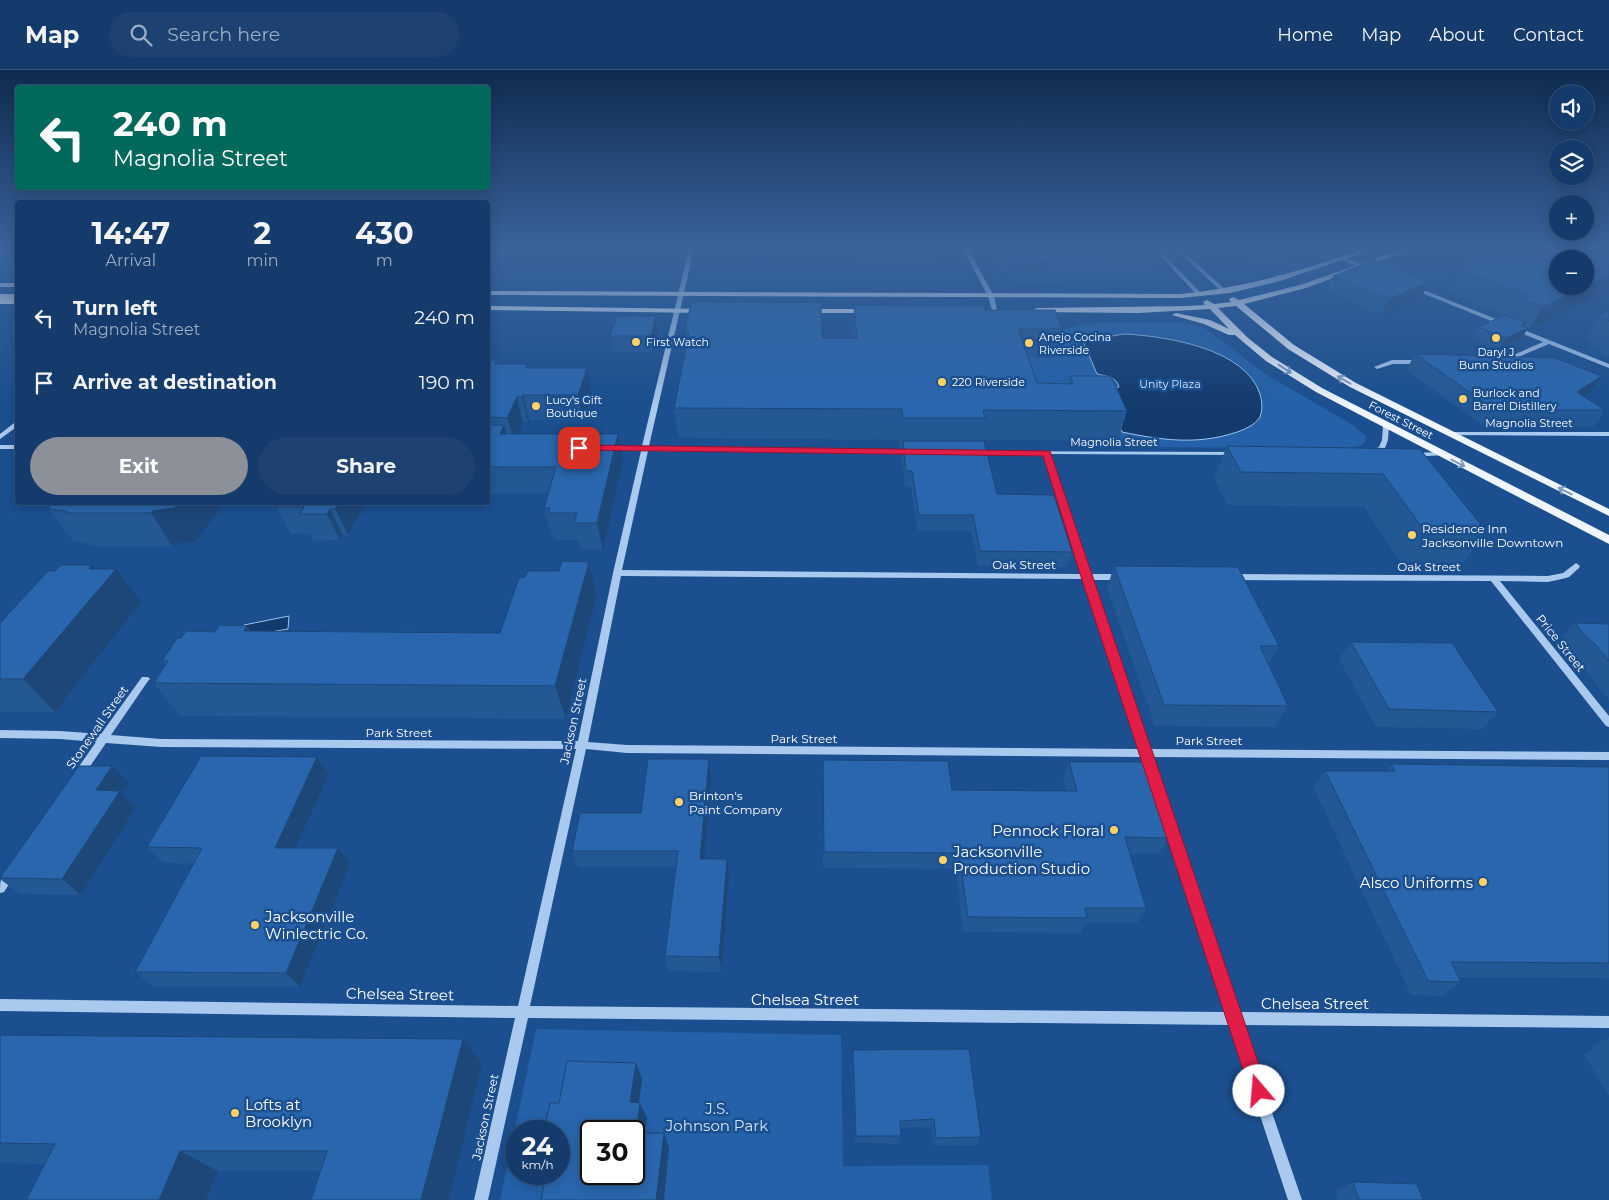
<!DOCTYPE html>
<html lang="en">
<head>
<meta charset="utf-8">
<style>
  body { margin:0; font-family:Montserrat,sans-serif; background:#1d4271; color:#f1f3f6; height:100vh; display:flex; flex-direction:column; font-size:19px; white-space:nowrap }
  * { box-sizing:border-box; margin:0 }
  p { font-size:16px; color:#9dadc1 }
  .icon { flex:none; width:28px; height:28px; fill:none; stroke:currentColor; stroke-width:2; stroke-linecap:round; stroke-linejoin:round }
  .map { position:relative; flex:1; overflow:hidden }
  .details { position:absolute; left:15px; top:130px; width:475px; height:305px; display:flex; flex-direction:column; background:#143b6b; border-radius:5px; box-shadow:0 2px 12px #0003,0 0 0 1px #33557e }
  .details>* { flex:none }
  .banner { position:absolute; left:15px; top:15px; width:475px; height:105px; border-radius:5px; box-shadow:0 2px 12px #0003,0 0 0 1px #33557e; background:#00695c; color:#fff; overflow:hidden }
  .tools { position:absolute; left:1549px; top:15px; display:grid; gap:10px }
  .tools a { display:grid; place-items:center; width:45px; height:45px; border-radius:50%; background:#143b6b; box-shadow:0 2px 12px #0003,0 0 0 1px #33557e; font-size:25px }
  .speed { position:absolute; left:505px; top:1050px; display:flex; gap:10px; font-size:25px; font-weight:700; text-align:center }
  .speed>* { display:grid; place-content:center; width:65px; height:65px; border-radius:50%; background:#143b6b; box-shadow:0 2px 12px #0003,0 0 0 1px #33557e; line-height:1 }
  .speed small { font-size:12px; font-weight:400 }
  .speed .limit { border:2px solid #111; border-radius:8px; background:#fff; color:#111 }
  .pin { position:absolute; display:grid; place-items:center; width:42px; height:42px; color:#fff; margin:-21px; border-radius:10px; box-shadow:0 2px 8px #0006 }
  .me { position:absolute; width:55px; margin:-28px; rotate:342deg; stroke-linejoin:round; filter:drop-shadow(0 0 4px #0008) }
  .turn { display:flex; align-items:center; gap:18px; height:105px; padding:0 15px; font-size:22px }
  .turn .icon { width:65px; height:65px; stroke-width:2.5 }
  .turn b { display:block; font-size:35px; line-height:42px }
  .eta { display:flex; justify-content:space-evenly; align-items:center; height:85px; text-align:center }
  .eta b { font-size:30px; font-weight:700; line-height:35px }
  .cta { display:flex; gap:10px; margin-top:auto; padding:10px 15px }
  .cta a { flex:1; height:58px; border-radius:30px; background:#8c9099; color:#fff; font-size:20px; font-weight:700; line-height:58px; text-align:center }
  .cta a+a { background:#1d4271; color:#f1f3f6 }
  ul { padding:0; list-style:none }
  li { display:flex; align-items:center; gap:15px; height:65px; padding:0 15px }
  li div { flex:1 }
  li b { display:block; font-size:19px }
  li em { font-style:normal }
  header { display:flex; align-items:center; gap:30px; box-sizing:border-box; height:70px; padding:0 25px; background:#143b6b; border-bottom:1px solid #33557e }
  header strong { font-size:24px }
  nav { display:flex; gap:28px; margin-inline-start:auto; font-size:18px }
  .search { width:350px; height:45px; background:#1d4271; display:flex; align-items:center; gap:12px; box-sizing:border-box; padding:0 18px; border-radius:28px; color:#9dadc1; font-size:19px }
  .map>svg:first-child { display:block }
</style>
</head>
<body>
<header>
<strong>Map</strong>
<div class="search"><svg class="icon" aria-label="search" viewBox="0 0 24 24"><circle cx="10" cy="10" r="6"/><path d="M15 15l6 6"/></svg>Search here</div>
<nav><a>Home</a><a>Map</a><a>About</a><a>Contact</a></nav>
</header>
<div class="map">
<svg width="1609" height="1130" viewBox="0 0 1609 1130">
  <rect width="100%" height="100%" fill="#1b4f8f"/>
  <g fill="#2461a8" fill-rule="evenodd">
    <path d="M1171 252 1196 255 1206 259 1267 305 1353 355 1366 366V371L1360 376 1350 378 1120 377 1103 336 1031 343 1013 288 1049 264 1079 255 1094 253Z"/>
    <path d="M536 959 841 965 843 1096 988 1095 992 1130H500ZM516 1061H559V1104H516ZM591 1061H634V1104H591Z"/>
  </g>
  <g fill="#123a6d" stroke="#9cc4f0">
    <path d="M1124 264C1165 266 1245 278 1260 324 1262 332 1263 339 1260 347 1255 355 1244 360 1234 363 1196 375 1161 370 1122 362L1105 323 1119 317C1117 307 1106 306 1097 304L1083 271Z"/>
    <path d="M289 546 288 559 236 568 244 555Z"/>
  </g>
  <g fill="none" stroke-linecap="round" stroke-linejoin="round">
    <g fill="#a9c9ee" fill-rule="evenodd">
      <path d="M689 179H694L649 376 914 380 917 382 914 384 648 381 622 500 1081 504 1044 384H977L975 383V381L1238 382 1240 383 1236 385 1051 384 1089 504H1122L1126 507 1122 510H1091L1149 679 1609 682V690L1151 687 1238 942 1609 946V958L1242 955 1302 1130H1288L1230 955 528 948 488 1130H474L515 948 0 941V929L518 936 576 679 161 677 106 673 82 708 78 709 74 708 73 705 96 672 60 669 0 668V660L60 661 101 664 142 607H148L150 609 148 611 111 665 161 669 578 671 613 503 641 381 609 380 606 378 609 376H642ZM621 506 1083 509 1139 679 627 675 588 672ZM586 679 627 683 1141 687 1226 942 530 936Z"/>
      <path d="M963 179H968L994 226 997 241 992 240 988 226Z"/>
      <path d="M1154 179H1158L1202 224V226H1198Z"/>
      <path d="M1176 179H1180L1227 221V223H1223Z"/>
      <path d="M1340 187H1344L1371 199 1366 200 1340 189Z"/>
      <path d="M1412 217H1416L1609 294V298L1549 274 1506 292H1502V290L1543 272 1412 219Z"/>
      <path d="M1392 290H1421L1424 292 1421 294H1393L1377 299 1374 297Z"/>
      <path d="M18 350V356L0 369V364Z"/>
      <path d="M1386 354 1389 356 1388 370 1385 378 1372 383H1368V381L1379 377 1382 370 1383 356Z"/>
      <path d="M1449 362H1609V366L1447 365 1446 364Z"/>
      <rect x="0" y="375" width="18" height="4"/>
      <path d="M1441 382 1443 383V385L1414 387 1410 385 1414 383Z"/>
      <path d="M1576 493 1580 496 1579 498 1569 507 1566 508 1548 512 1500 511 1609 646V657L1606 656 1491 511 1233 510 1229 507 1233 504 1548 506 1563 503Z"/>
      <path d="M11 797 15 798 17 802 4 822 0 823C0 813 0 802 11 797Z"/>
    </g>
    <g fill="#f0f6ff" fill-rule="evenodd">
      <path d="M1364 179H1374L1280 211 1230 223 1180 228 488 225V221L1180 224C1244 218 1304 200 1364 179Z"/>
      <path d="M1403 179H1412L1306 218 1244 234 1294 275 1356 313 1609 439V446L1350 317 1288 279 1236 236 1218 238 1248 268 1272 287 1322 318 1609 465V474L1316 322 1266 291 1235 265H1229L1204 254 1172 245 1176 243 1210 250 1229 259 1210 239 1138 243 1037 242 1033 240 1037 238 1188 236 1205 235 1203 232 1207 230 1214 234 1231 232 1229 229 1233 227 1239 230 1300 215Z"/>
      <rect x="0" y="213" width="18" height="4"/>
      <rect x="0" y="224" width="18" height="4"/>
      <path d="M488 236 705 239 709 241 705 243 488 240Z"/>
      <path d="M802 239H870L874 241 870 243H802Z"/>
    </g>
    <rect fill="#fff" fill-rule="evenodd" x="0" y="228" width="18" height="6"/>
  </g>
  <g fill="#245895">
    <path d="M860 179H933L931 196H863Z"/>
    <path d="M990 179H1148L1157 188 1151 208 1013 215Z"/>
    <path d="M1230 179H1322H1320L1319 182 1276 198Z"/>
    <path d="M1609 179V222L1529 260 1527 259 1521 269 1499 279 1472 267 1478 257 1510 247 1445 221 1457 199Z"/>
    <path d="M1333 206 1429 212 1421 228 1381 245 1326 221Z"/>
    <path d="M854 235 984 240 1062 259 1056 288H1028L1037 313 1068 314 1070 306 1127 341 1118 371 981 370 997 424 1072 482 1067 497 978 496 971 461H918L911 417H905L901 386 902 378H900L899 370 678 368 674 338 686 273 685 262 822 268H853Z"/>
    <path d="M1609 240V287L1589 278 1592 273 1585 268 1601 244Z"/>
    <path d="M656 246 658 261 653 282H613L610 266Z"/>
    <path d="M1415 284 1590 323 1584 326 1605 340 1593 357H1485L1406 300Z"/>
    <path d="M488 290H497L498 294 528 298H587L592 323 583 350H529L528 352 523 353 518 364H618L623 390 603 480H580L578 470H555L554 465H551L544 438 548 424H488Z"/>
    <path d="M1227 376 1420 379 1486 461 1463 495 1402 494 1364 437 1227 435 1214 408Z"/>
    <path d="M55 432H216L220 439 195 472 175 474 173 477 90 476 89 474 74 472 48 439Z"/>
    <path d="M366 432 348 465H343L340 470 314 471 310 464H291L276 437Z"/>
    <path d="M589 492 597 525 566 649 180 646 154 613 165 595 162 591 181 568 247 556 251 561 500 563 525 507 559 501Z"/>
    <path d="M1114 496 1279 576 1268 595 1288 636 1275 657 1155 656 1107 518Z"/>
    <path d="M95 499 141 532 55 642H0V553L55 501Z"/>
    <path d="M1575 553 1609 554V630L1577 590H1574L1559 571Z"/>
    <path d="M1351 572 1498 642 1482 659 1376 657 1339 589Z"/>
    <path d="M317 687 329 704 295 778 350 794 300 917H154L135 902 194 794 164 793 147 777Z"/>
    <path d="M709 689 711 706 704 789H727L729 805 722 902 669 901 665 886 676 797H578L572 781 641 743Z"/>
    <path d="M823 690 952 720 1066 721 1063 709 1069 692 1168 768 1159 784H1130L1146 838 1137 853H1085L1080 863 963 862 956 799 823 798Z"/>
    <path d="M1391 694 1609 697V908L1459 907 1461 912 1443 926 1411 925 1313 717 1325 701H1386Z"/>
    <path d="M112 696 129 713 122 723 136 737 81 825 20 824 0 809Z"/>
    <path d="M0 965 482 993 449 1130H311L320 1101H218L206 1130H26L45 1094 0 1093Z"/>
    <path d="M1609 967V1026L1584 984 1594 978 1593 976Z"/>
    <path d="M853 980 981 1067 977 1075H933L932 1057 901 1058V1066L899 1074 855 1073 852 988Z"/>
    <path d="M1353 1112 1423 1130H1338L1335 1122Z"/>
  </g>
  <g fill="#1d4779">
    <path d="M1283 179H1322H1320L1319 182 1276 198Z"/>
    <path d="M1609 206V222L1529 260 1543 237Z"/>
    <path d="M1429 212 1421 228 1381 245 1389 229Z"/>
    <path d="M656 246 658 261 653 282 651 266Z"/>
    <path d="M1526 253 1521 261 1528 258 1521 269 1499 279 1506 268 1521 256Z"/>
    <path d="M587 298 592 323 583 350 578 325Z"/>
    <path d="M1602 306 1590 323 1565 338 1577 322Z"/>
    <path d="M523 325 529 350 528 352 522 327Z"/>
    <path d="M517 327 523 353 515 373 507 348Z"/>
    <path d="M504 355 511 381 500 364Z"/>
    <path d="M618 364 623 390 603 480 597 453Z"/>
    <path d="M179 432H216L220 439 195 472 175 474 173 477 151 443 153 441Z"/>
    <path d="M339 432H366L348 465 335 439Z"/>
    <path d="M330 439 343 465 340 470 327 444Z"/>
    <path d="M589 492 597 525 566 649 555 616Z"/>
    <path d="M92 495 105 512 116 499 141 532 55 642 23 609 89 499Z"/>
    <path d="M247 556 269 589 244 561Z"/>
    <path d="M317 687 329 704 288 794 275 778Z"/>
    <path d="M709 689 711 706 703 805 700 789Z"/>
    <path d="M112 696 129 713 122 723 136 737 81 825 62 809 96 720Z"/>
    <path d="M338 778 350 794 300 917 286 903Z"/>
    <path d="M727 789 729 805 722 902 719 887Z"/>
    <path d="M463 969 482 993 449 1130H421Z"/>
    <path d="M636 993 642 1009 637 1048 630 1032Z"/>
    <path d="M640 1033 647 1048 643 1077 636 1063Z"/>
    <path d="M664 1063 669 1078 664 1130H656Z"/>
    <path d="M180 1081 218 1101 206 1130H159Z"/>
  </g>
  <g fill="#2a66ad" stroke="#1d4779" fill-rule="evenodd">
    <path d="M1006 179H1148L1157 188 1016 195Z"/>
    <path d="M1507 179H1609V206L1543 237 1522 228 1528 225 1457 199ZM1558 189H1585V216H1558Z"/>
    <path d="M1374 190 1429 212 1389 229 1333 206Z"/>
    <path d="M691 232 821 233 822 268H857L854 235 983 236 984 240H1055L1062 259H1018L1037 313 1073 314 1070 306H1111L1127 341 983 340 985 348H903L902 339 674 338 689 262H685Z"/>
    <path d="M1609 240V251L1601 244Z"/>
    <path d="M1505 245 1526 253 1521 256 1528 258 1506 268 1478 257Z"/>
    <path d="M617 246H656L651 266H610Z"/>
    <path d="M1415 284 1555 288 1602 306 1577 322 1605 340H1495Z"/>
    <path d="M488 290H497L495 294H527L526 298H587L578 325H523L522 327H517L507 348 488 347Z"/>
    <path d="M488 355H504L500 364H618L597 453H574L577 443H548L550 438H544L556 397H488Z"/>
    <path d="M903 371H984L997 424 1054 425 1072 482 980 481 973 445H919L912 401H906Z"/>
    <path d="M1227 376 1420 379 1486 461 1424 460 1383 404 1241 402Z"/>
    <path d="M55 432H179L174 438 153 441 151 443H65L67 441 48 439Z"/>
    <path d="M279 432H339L335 439H330L327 444H300L304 437H276Z"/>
    <path d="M562 491 589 492 555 616 154 613 168 591H162L177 568H181L186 561 215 562 219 555 247 556 244 561 500 563 519 508 525 507 528 501H559Z"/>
    <path d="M61 495H92L89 499H116L23 609H0V553L48 501H55Z"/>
    <path d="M1114 496 1238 497 1279 576H1260L1288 636 1164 635Z"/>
    <path d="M1575 553 1609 554V591L1593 572H1591Z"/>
    <path d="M1351 572 1452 573 1498 642 1389 639Z"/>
    <path d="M201 686 317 687 275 778H338L286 903 135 902 202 778 147 777Z"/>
    <path d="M648 689H709L700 789H727L719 887 665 886 678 781H572L580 743H641Z"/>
    <path d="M823 690 948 691 952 720 1077 721 1069 692H1143L1168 768 1125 767 1146 838H1085L1087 848 968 847 959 783 824 782Z"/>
    <path d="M1391 694 1609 697V893L1451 892 1461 912 1428 911 1325 701H1395Z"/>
    <path d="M79 696H112L96 720 120 721 62 809 0 808Z"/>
    <path d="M0 965 463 969 421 1130H311L327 1081H180L159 1130H26L55 1074 0 1073Z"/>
    <path d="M969 979 981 1067 936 1068 934 1049 900 1051 901 1066H856L853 980Z"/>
    <path d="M567 991 636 993 630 1032 640 1033 636 1063H664L656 1130H541L546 1104H559V1061H544L550 1033H559ZM591 1061H634V1104H591Z"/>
    <path d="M1353 1112 1417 1114 1423 1130H1359Z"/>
  </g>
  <defs><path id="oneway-shaft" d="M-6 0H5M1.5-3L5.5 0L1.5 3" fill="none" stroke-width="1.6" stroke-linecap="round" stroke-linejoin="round" transform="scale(1.25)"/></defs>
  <g stroke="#7b9ac1">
    <use href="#oneway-shaft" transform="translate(1285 299) rotate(33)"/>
    <use href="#oneway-shaft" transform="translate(1344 310) rotate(-150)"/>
    <use href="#oneway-shaft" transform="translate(1458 393) rotate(27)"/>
    <use href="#oneway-shaft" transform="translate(1565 421) rotate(-154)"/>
  </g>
  <linearGradient id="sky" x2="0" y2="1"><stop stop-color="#0f2b4f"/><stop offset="0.53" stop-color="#39639b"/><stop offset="1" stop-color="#39639b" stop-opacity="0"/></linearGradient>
  <rect width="1609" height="337" fill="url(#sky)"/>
  <path fill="#e11d48" stroke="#92132f" d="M579 375 1050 381 1268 1021 1265 1027 1259 1030 1253 1027 1250 1021 1081 507 1043 386 576 380 575 378Z"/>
  <g fill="#ffd166" stroke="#1b4f8f" stroke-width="2">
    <circle cx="1496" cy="268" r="5"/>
    <circle cx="636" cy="272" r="5"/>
    <circle cx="1029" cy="273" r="5"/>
    <circle cx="942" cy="312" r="5"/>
    <circle cx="1463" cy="329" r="5"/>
    <circle cx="536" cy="336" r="5"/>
    <circle cx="1412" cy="465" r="5"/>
    <circle cx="679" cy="732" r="5"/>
    <circle cx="1114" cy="760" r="5"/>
    <circle cx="943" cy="790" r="5"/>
    <circle cx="1483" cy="812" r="5"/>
    <circle cx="255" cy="855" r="5"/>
    <circle cx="235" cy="1043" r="5"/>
  </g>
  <g text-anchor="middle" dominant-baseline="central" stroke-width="5" stroke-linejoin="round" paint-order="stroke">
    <g font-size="11" fill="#fff" stroke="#1b4f8f" text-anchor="start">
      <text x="1039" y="267">Anejo Cocina<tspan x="1039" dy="13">Riverside</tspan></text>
      <text x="646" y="272">First Watch</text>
      <text x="1496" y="282" text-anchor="middle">Daryl J<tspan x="1496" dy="13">Bunn Studios</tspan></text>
      <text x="952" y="312">220 Riverside</text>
      <text x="1473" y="323">Burlock and<tspan x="1473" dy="13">Barrel Distillery</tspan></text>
      <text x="546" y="330">Lucy's Gift<tspan x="546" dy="13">Boutique</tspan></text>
    </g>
    <g font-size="11" fill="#cfe3fa" stroke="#1b4f8f">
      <text x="1170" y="314">Unity Plaza</text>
    </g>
    <g font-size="11" fill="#fff" stroke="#1b4f8f">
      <text transform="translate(1401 350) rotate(27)">Forest Street</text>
      <text x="1529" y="353">Magnolia Street</text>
      <text x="1114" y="372">Magnolia Street</text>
    </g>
    <g font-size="12" fill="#fff" stroke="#1b4f8f" text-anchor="start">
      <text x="1422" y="458">Residence Inn<tspan x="1422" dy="14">Jacksonville Downtown</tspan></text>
      <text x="689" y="725">Brinton's<tspan x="689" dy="14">Paint Company</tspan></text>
    </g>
    <g font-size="12" fill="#fff" stroke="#1b4f8f">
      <text x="1024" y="494">Oak Street</text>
      <text x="1429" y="496">Oak Street</text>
      <text transform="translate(1561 573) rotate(51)">Price Street</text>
      <text transform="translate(573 651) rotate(-78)">Jackson Street</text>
      <text transform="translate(97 657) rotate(-55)">Stonewall Street</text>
      <text x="399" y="662">Park Street</text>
      <text x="804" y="668">Park Street</text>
      <text x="1209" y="670">Park Street</text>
      <text transform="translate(485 1047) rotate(-78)">Jackson Street</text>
    </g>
    <g font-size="15" fill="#fff" stroke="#1b4f8f" text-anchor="start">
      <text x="1104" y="760" text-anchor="end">Pennock Floral</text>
      <text x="953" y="781">Jacksonville<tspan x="953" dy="17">Production Studio</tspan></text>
      <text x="1473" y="812" text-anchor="end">Alsco Uniforms</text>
      <text x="265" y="846">Jacksonville<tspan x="265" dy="17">Winlectric Co.</tspan></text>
      <text x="245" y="1034">Lofts at<tspan x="245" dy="17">Brooklyn</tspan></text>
    </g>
    <g font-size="15" fill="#fff" stroke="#1b4f8f">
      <text transform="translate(400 924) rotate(1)">Chelsea Street</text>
      <text x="805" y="929">Chelsea Street</text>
      <text x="1315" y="933">Chelsea Street</text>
    </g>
    <g font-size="15" fill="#cfe3fa" stroke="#1b4f8f">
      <text x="717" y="1038">J.S.<tspan x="717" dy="17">Johnson Park</tspan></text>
    </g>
  </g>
</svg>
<div class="tools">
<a><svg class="icon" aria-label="sound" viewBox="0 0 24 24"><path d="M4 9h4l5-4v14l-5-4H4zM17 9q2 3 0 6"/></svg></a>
<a><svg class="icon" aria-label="layers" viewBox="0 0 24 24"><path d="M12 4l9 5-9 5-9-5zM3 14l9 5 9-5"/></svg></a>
<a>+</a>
<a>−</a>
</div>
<div class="speed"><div>24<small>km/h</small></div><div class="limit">30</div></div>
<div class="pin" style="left:579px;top:378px;background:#d93025"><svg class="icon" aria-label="arrive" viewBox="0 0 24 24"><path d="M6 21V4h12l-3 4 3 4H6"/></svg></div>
<svg class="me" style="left:1259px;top:1021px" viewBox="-20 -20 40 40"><circle r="19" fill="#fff"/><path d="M0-13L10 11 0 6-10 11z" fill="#e11d48"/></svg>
<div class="banner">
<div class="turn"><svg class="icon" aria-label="left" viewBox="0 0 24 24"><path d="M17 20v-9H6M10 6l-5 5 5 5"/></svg><div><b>240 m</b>Magnolia Street</div></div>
</div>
<section class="details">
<div class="eta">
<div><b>14:47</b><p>Arrival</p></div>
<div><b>2</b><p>min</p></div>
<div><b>430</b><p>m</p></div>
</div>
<ul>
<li><svg class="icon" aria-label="left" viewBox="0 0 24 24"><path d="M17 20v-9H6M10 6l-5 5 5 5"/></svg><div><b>Turn left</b><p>Magnolia Street</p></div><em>240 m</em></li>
<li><svg class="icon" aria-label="arrive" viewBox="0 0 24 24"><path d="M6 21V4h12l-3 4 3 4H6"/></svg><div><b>Arrive at destination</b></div><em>190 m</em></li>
</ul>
<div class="cta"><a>Exit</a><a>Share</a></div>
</section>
</div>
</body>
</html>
